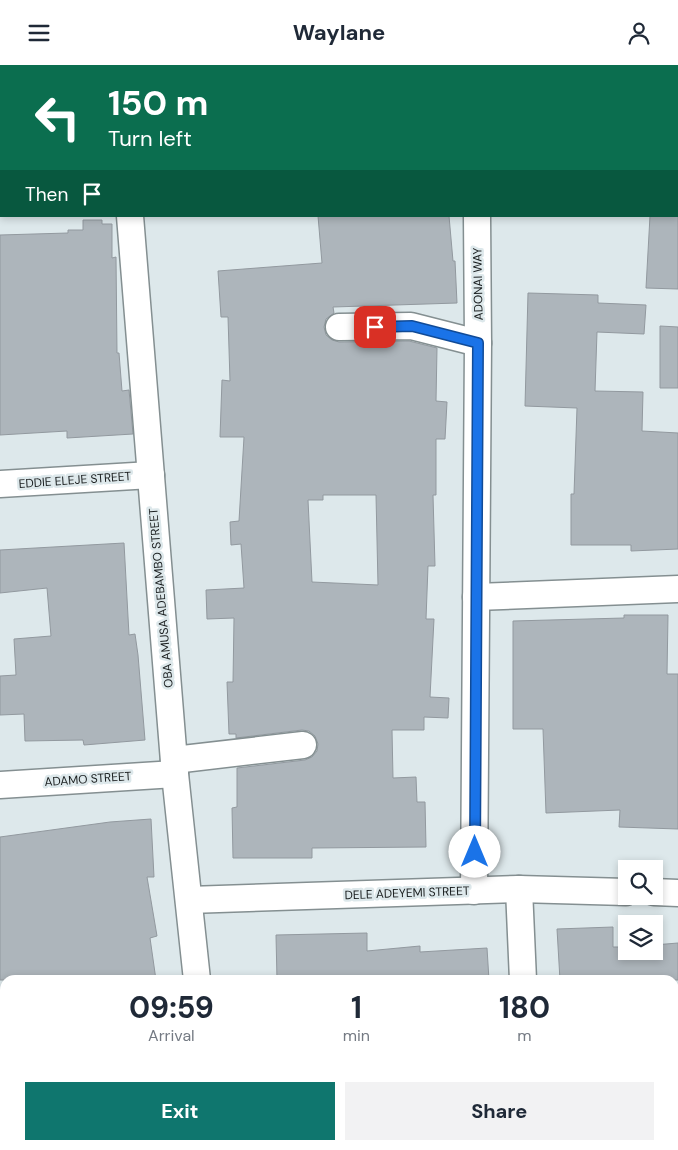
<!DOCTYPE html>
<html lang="en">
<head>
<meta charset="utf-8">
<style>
  body { margin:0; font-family:"DM Sans",sans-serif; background:#f2f2f3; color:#1f2937; height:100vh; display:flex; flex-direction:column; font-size:19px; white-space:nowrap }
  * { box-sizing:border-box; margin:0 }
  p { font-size:16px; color:#747a83 }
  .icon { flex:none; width:28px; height:28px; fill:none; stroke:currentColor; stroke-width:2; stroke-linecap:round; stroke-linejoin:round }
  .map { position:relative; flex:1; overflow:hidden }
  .sheet { position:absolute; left:0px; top:910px; width:679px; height:175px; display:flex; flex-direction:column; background:#fff; border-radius:15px 15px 0 0; box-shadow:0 2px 8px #0003 }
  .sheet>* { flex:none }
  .hud { position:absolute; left:0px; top:0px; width:679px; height:152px; box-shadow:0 2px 8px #0003; background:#0b6e4f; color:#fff; overflow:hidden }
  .tools { position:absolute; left:618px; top:795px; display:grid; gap:10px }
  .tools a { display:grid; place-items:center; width:45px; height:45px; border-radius:0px; background:#fff; box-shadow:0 2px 8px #0003; font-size:25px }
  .pin { position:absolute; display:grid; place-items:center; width:42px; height:42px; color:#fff; margin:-21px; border-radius:10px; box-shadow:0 2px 8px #0006 }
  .me { position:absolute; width:55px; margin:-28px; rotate:0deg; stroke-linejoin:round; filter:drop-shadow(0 0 4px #0008) }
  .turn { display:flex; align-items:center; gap:18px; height:105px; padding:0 25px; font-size:22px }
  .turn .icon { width:65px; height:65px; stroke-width:2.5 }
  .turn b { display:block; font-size:35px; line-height:42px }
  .then { display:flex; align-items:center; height:48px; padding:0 25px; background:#0003; gap:10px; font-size:19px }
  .eta { display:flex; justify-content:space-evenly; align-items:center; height:85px; text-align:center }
  .eta b { font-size:30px; font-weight:700; line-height:35px }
  .primary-button { display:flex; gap:10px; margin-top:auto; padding:10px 25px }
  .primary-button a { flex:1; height:58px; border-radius:0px; background:#0f766e; color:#fff; font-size:20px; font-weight:700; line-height:58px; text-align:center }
  .primary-button a+a { background:#f2f2f3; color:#1f2937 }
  header { display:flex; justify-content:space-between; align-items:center; height:65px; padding:0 25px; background:#fff; font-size:22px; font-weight:700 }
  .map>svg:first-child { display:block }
</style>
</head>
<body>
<header><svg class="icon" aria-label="menu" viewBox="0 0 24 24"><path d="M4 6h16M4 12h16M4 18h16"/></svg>Waylane<svg class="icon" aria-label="person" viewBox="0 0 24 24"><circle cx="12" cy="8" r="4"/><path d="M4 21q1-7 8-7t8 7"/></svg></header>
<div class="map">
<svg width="678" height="1085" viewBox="0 0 678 1085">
  <rect width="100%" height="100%" fill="#dde8eb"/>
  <g fill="#adb5bb" stroke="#92999f" fill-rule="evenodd">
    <path d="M318 151H449L453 196H455L457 238 333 242 334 248 326 254 324 262 326 270 332 275 339 277 409 276 437 283 436 336 447 337 445 374H436V430H433L435 501H428L426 554H434L430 632 449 633 448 653 424 652V665H392L393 713 416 712 417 737H425L426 782 312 783V793H233L232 743 237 742V703L305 695 312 692 317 686 318 679 315 671 309 666 302 665 236 673V669H229L227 617H233L234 553 207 554 206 525 244 523 241 479 231 480 230 457 239 456 244 372H220L222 315 230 316 228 252H221L218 206 322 198ZM323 430H376L378 520 312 517 308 435H323Z"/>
    <path d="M650 151H678V224L646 223Z"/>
    <path d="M83 155H102V159H112V193L116 192 117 288H119L122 326 129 325 133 369 67 373V366L0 370V170L68 168V165H83Z"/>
    <path d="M528 228 598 230V238L646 240 644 269 597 267 595 326 643 327 642 366 678 368V484L631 486V480H571V429H574L577 343 525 341Z"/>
    <path d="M660 261 678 262V323H660Z"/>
    <path d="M124 478 129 570 135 569 138 590 145 675 84 680 83 675 25 676 24 649 0 650V611L16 610 14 574 51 571 47 523 0 528V485Z"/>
    <path d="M624 550H668L667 609H678V764L619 762 620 745 546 748 543 664H513V556L624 553Z"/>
    <path d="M151 754 154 812H147L157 871 150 873 156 915H0V772L110 757Z"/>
    <path d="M613 862V882H626V886H654V880L678 878V915H560L557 864Z"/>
    <path d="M367 868V886L420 881V887L487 883 489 915H277L276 870Z"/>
  </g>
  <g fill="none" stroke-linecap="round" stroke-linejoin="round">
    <defs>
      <g id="minor">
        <path d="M119 0V1"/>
        <path d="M474 0V1"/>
        <path d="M0 117H1"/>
        <path d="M130 151 175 709 197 915"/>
        <path d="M339 262 411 261 478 278"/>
        <path d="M0 419 151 410"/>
        <path d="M476 532 678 524"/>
        <path d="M174 695 303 680"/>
        <path d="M0 720 175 709"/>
        <path d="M519 824 523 915"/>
        <path d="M474 826 478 278 477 151"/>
        <path d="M654 827 678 828"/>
        <path d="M189 835 519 824 626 827"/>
        <path d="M214 1080 215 1085"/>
        <path d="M503 1085V1084"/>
      </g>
    </defs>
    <use href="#minor" stroke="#848f91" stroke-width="29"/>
    <use href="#minor" stroke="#fff" stroke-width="26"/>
  </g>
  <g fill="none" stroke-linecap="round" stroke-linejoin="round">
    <defs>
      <path id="route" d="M375 262 412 261 478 278 475 787"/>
    </defs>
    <use href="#route" stroke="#114b97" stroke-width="12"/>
    <use href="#route" stroke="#1a73e8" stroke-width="9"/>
  </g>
  <g text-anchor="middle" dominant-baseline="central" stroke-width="5" stroke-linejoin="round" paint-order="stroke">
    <g font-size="12" fill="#191d1e" stroke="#dde8eb">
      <text transform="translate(478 219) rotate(-91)">ADONAI WAY</text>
      <text transform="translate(75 415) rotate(-4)">EDDIE ELEJE STREET</text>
      <text transform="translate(161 533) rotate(-95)">OBA AMUSA ADEBAMBO STREET</text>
      <text transform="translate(88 714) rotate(-4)">ADAMO STREET</text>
      <text transform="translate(407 828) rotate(-2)">DELE ADEYEMI STREET</text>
    </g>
  </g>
</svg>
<div class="tools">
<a><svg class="icon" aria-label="search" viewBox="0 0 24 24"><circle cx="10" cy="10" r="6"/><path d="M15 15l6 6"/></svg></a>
<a><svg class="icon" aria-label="layers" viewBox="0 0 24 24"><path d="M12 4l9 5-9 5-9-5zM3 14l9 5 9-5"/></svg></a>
</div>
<div class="pin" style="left:375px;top:262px;background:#d93025"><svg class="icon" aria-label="arrive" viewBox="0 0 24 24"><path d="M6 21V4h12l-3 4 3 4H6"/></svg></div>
<svg class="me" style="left:475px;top:787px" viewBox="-20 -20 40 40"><circle r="19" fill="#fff"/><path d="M0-13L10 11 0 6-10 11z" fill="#1a73e8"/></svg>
<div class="hud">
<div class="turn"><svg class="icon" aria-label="left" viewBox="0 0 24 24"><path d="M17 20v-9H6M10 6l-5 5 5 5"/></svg><div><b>150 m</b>Turn left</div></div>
<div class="then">Then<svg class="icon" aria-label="arrive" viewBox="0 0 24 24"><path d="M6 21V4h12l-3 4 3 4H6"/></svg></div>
</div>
<section class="sheet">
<div class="eta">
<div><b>09:59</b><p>Arrival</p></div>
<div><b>1</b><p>min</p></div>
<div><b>180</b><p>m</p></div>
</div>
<div class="primary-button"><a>Exit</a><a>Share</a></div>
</section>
</div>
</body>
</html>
